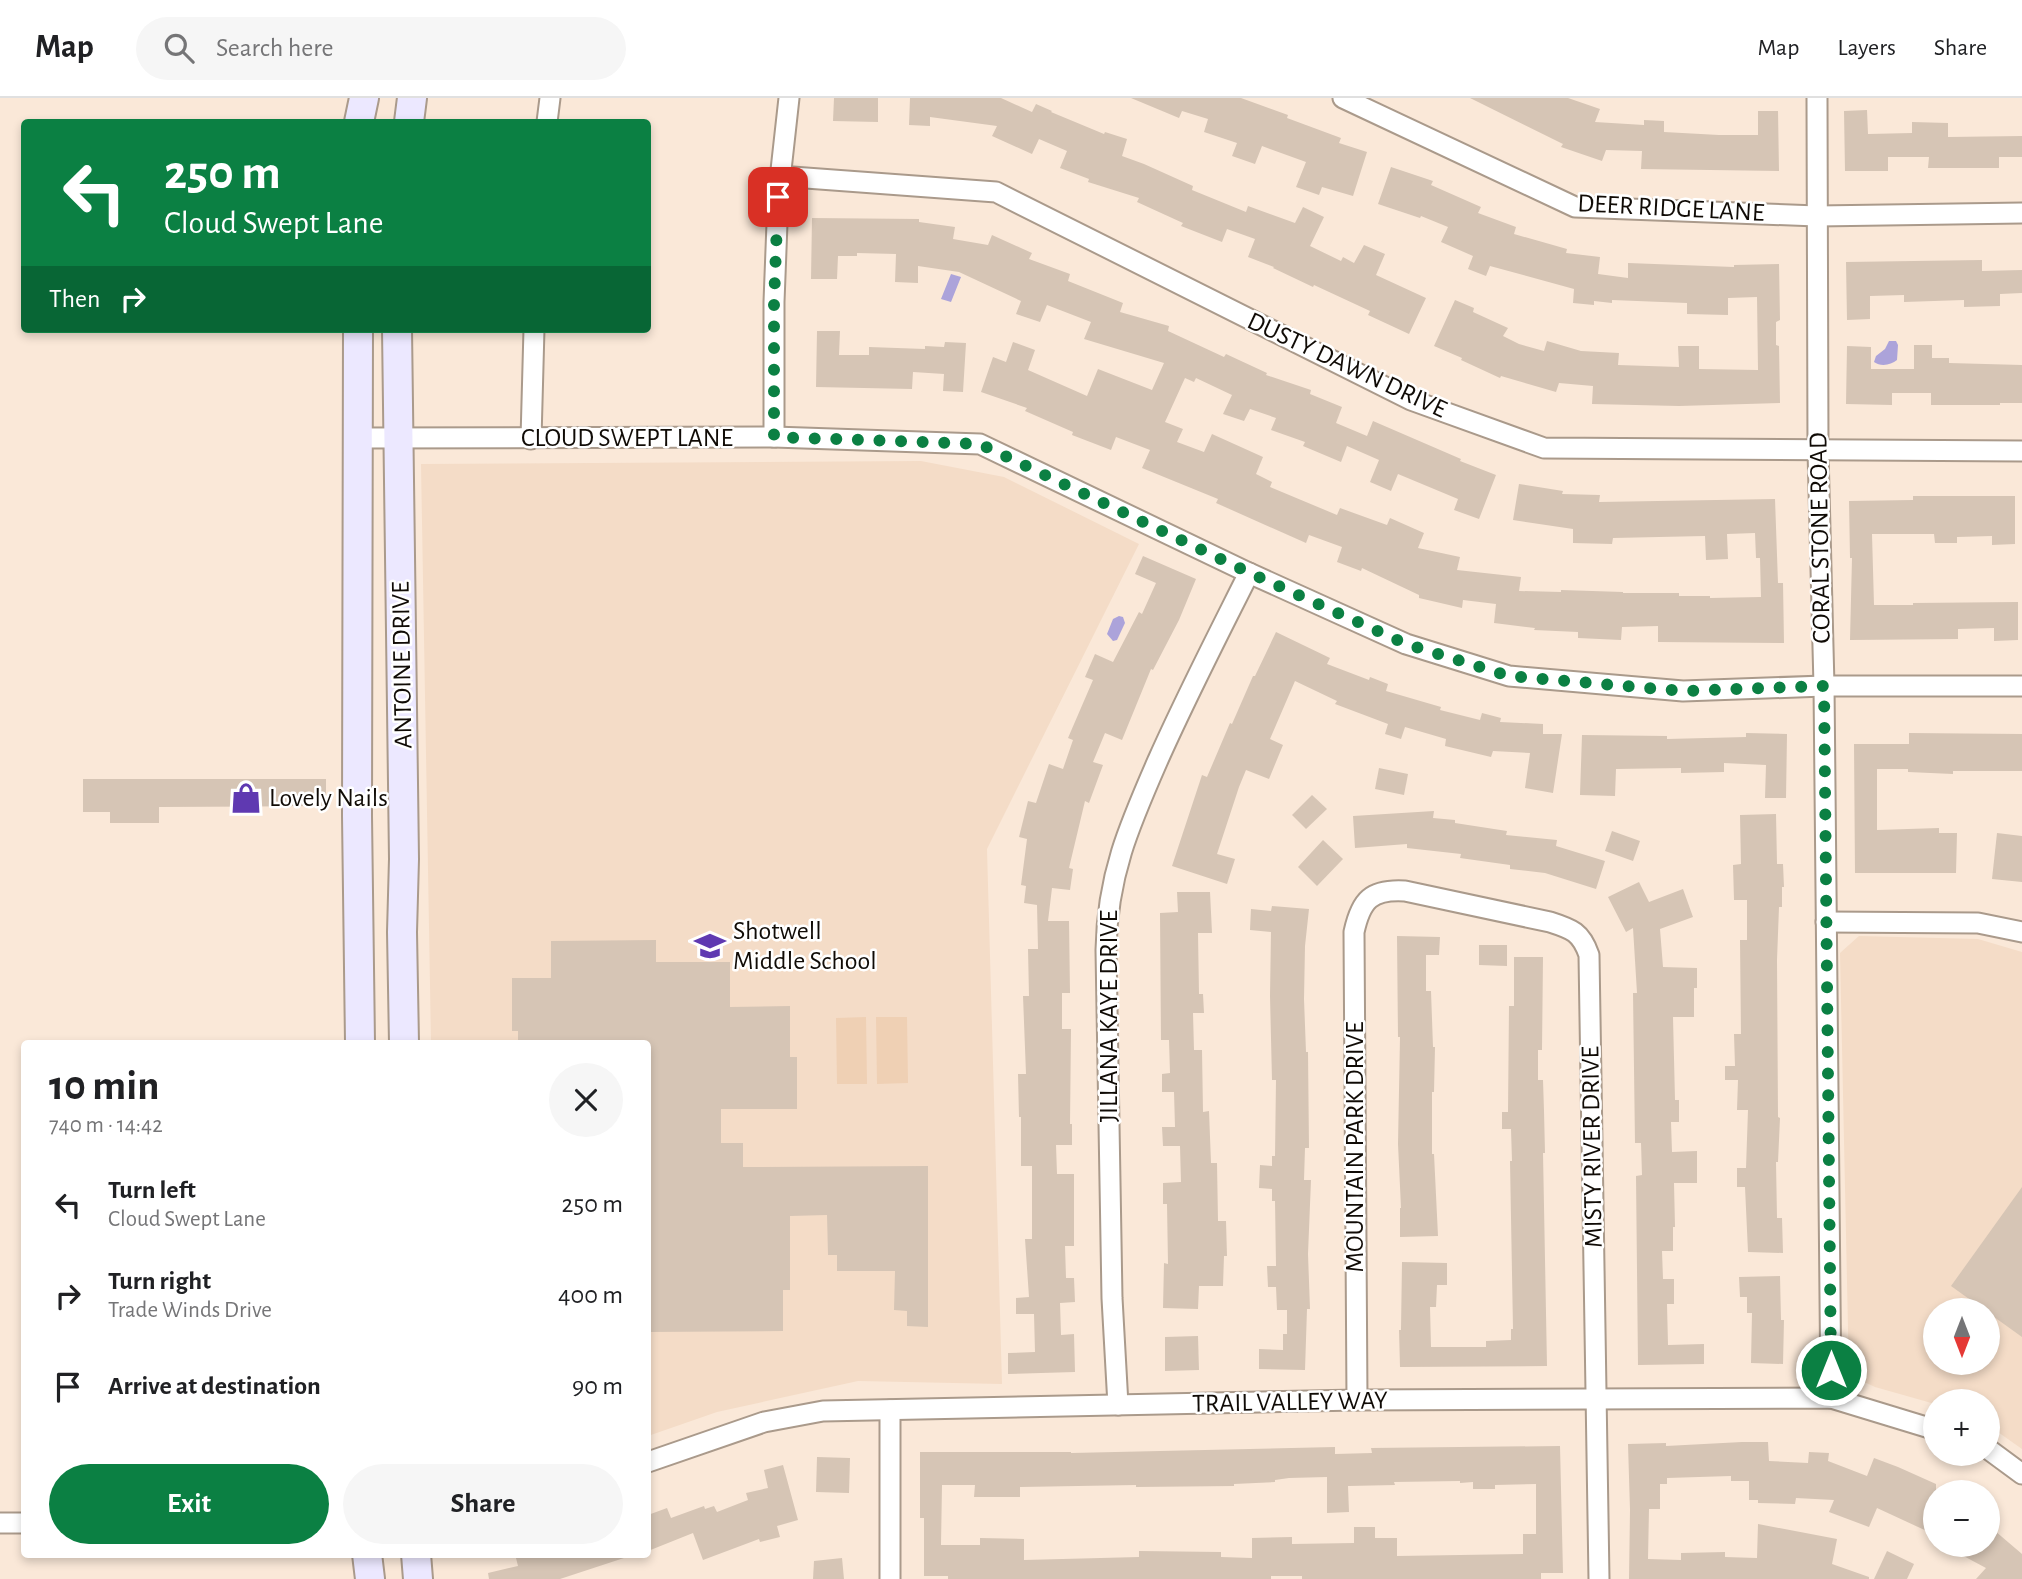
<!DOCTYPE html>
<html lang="en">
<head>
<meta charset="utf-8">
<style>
  body { margin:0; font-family:"Alegreya Sans",sans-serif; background:#f6f6f6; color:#202124; height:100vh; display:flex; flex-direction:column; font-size:26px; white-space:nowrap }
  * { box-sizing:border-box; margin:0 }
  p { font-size:23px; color:#757577 }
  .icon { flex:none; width:38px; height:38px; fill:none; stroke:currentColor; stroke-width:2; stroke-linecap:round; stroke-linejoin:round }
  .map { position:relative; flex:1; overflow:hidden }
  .sheet { position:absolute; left:21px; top:942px; width:630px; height:518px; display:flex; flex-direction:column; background:#fff; border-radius:7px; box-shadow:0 4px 10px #0003 }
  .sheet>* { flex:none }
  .top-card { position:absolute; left:21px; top:21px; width:630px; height:214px; border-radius:7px; box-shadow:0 4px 10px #0003; background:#0b8043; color:#fff; overflow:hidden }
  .needle { width:46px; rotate:180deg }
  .controls { position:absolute; left:1923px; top:1200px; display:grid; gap:14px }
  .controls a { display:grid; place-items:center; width:77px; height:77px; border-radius:50%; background:#fff; box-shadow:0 4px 10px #0003; font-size:35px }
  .pin { position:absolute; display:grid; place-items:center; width:60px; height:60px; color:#fff; margin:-30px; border-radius:14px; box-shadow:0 4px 10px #0006 }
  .me { position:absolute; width:77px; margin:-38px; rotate:0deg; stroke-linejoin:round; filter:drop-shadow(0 0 5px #0008) }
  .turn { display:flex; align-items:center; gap:24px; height:147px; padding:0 28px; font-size:32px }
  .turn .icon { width:91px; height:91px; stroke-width:2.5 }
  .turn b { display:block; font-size:49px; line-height:60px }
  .then { display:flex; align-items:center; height:66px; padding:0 28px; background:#0003; gap:14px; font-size:26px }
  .round { display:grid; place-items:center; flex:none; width:74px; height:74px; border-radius:37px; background:#f6f6f6 }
  .overview { display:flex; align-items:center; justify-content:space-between; height:119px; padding:0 28px }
  h1 { font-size:42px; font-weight:700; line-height:52px }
  .action { display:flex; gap:14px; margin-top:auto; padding:14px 28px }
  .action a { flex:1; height:80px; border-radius:42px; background:#0b8043; color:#fff; font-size:28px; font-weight:700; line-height:80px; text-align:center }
  .action a+a { background:#f6f6f6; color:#202124 }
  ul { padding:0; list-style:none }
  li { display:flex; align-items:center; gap:21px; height:91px; padding:0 28px }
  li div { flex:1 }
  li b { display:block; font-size:26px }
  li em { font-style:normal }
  header { display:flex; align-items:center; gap:42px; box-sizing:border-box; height:98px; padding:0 35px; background:#fff; border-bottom:2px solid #e0e0e0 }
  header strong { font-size:33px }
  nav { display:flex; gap:38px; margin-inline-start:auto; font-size:24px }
  .search { width:490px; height:63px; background:#f6f6f6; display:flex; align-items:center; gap:18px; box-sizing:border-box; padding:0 24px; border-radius:38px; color:#757577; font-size:26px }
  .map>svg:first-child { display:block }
</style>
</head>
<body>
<header>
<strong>Map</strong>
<div class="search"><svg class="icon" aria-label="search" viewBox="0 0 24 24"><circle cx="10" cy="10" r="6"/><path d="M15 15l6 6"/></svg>Search here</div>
<nav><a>Map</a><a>Layers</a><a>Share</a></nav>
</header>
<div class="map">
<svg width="2022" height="1481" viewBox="0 0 2022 1481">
  <rect width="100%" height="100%" fill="#fae8d8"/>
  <g fill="#f4dcc7" fill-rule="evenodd">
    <path d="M921 363 1004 379 1139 446 987 751 1002 1286 858 1283 717 1314 648 1338V945H431L421 366Z"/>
    <path d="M1859 838 1978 841 2022 854V1351L1988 1327V1304H1936L1935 1306 1875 1289 1849 1277 1840 855ZM1936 1213H1988V1265H1936Z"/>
  </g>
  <g fill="#efd0b4">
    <path d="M866 919 867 986H837L836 920Z"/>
    <path d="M876 919H907L908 985 877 986Z"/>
  </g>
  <g fill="#aca3da">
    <path d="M951 176 961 179 951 204 941 201Z"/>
    <path d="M1889 243H1896L1898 247 1897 262C1891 267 1881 269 1874 264L1876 258 1885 251Z"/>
    <path d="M1119 518 1123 519 1125 525 1117 542 1113 543 1107 536 1113 521Z"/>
  </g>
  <g fill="#d6c5b5" fill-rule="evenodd">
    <path d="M834 0H878V24L833 23Z"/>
    <path d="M910 0H1001L1032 14 1036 6 1052 13 1051 14 1104 36 1105 34 1127 41 1122 58 1144 66 1193 88 1192 92 1246 114 1248 108 1295 125 1303 109 1324 119 1310 148 1341 163 1343 159 1354 165 1364 147 1385 156 1376 177 1426 200 1409 236 1368 217 1370 213 1314 187 1313 189 1273 170 1274 169 1248 159 1255 141 1227 131 1222 144 1181 128 1183 125 1137 104 1139 100 1088 84 1089 81 1060 70 1067 53 1039 41 1032 56 992 38 997 28 930 19V28L909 27Z"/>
    <path d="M1131 0H1241L1288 17 1287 20 1341 40 1339 45 1367 54 1353 98 1322 89 1319 97 1296 89 1306 64 1262 48 1255 66 1232 58 1237 45 1204 34 1208 21 1182 13 1179 20Z"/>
    <path d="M1470 0H1568L1600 11 1595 24 1644 27V22L1664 23V34L1719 37H1758V13H1778L1779 73 1641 71 1642 53 1606 52 1602 63 1561 49 1563 46Z"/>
    <path d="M1867 12 1868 36 1912 35V24L1948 25V39L2022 38V59H1999V70H1928L1929 59H1888V73H1845L1844 13Z"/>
    <path d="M1391 69 1433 83 1431 87 1481 109 1478 115 1516 129 1514 136 1567 151 1566 155 1600 159 1598 176 1628 180V165L1734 169V167L1779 166 1780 222 1776 224V247L1779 248 1780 305 1679 308 1592 306 1593 288 1559 285 1556 294 1501 278 1500 280 1461 262 1462 260 1434 248 1455 202 1474 210 1473 214 1508 230 1503 238 1519 246 1544 253 1547 243 1581 253 1619 255 1618 267 1679 269 1678 248H1699V271L1758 272 1757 199 1728 200V217L1687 216V205L1612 202V205L1594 203V207L1573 205 1574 191 1490 168 1486 178 1468 171 1473 158 1441 144 1448 129 1421 118 1420 120 1378 106Z"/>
    <path d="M812 120 919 121V124L955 129 953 141 988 147 992 137 1032 155 1029 161 1070 176 1068 183 1123 205 1120 214 1169 228 1168 233 1224 259 1226 256 1267 275 1266 277 1311 292 1310 296 1342 309 1336 325 1367 338 1373 323 1461 361 1460 363 1496 377 1479 421 1454 412 1458 401 1398 376 1391 393 1370 384 1379 362 1347 348 1341 364 1303 348 1305 344 1271 332 1276 320 1250 311 1244 323 1223 316 1232 297 1196 280 1194 284 1185 280 1165 324 1183 331 1177 344 1204 354 1212 336 1263 359 1256 376 1272 384 1270 389 1337 417 1340 410 1387 427 1390 420 1424 435 1418 450 1460 459 1457 472 1521 479 1519 493 1561 494V492L1623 494V495H1679V498H1710V500L1761 499 1760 460H1756L1755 435 1727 436 1728 461 1706 462 1705 438 1613 440 1612 446 1573 445V431L1513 422 1519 386 1563 393 1562 396 1600 397 1599 404 1775 401 1778 485H1783L1784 545 1658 544V528L1622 529 1621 542 1578 540V534L1534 532 1535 530 1494 525 1496 506 1463 502 1462 510 1419 500V497L1362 470 1361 473 1337 464 1342 449 1309 437 1306 445 1216 405 1218 401 1142 370 1150 352 1116 339 1111 352 1072 337 1073 334 1025 313 1027 310 981 294 993 259 1006 264 1013 244 1035 252 1028 272 1087 298 1098 271 1152 292 1164 265 1084 241 1091 224 1047 207 1040 224 1016 216 1021 203 959 174 918 168V185L895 184 896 156 857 155V158H838L837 181H811Z"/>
    <path d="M1982 162V173L2022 172V195L2000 196V208L1964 209V202L1904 204V197L1870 198V221L1847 222 1846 164Z"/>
    <path d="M817 233H840L839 257H869V249L925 251V248L944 249 945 244 966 245 963 294 943 293 944 276 913 274 912 291 816 289Z"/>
    <path d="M1914 247H1932V260H1949V265L2022 267V305H2000V307H1931V295H1892V307L1846 306 1847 248 1871 249V271H1914Z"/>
    <path d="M1913 398H2015V446L1992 447V438L1957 439V445H1935L1934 436H1872L1874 507H1913V505L2018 504V542L1994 543V530L1958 531V541L1850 542 1852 460H1850L1849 403 1913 402Z"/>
    <path d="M1143 458 1196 481 1179 522 1153 572 1151 571 1122 642 1105 635 1093 664 1103 667 1089 705 1085 703 1069 770 1073 771 1070 792 1052 790 1048 823H1069L1070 895H1062V931H1071L1070 1026H1072V1047H1056L1057 1076H1074V1148H1065L1066 1180H1074L1075 1204 1060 1205 1061 1237 1074 1236 1075 1274 1008 1276V1255L1035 1254 1034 1216H1016V1200L1029 1199 1025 1141H1032V1068H1021V1019H1019L1018 976H1026L1023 898H1029L1028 851H1038L1037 807 1024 805 1026 788 1021 787 1027 741 1019 739 1028 703 1036 705 1049 666 1063 671 1073 642 1068 640 1093 582 1085 579 1095 556 1113 564 1139 514 1142 516 1156 485 1135 476Z"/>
    <path d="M1276 534 1330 560 1327 566 1369 582 1370 579 1388 586 1386 593 1441 609 1440 612 1480 622 1482 615 1501 620 1500 624 1543 626V636H1562L1553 695 1525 690 1530 655 1493 653 1491 659 1445 648 1446 641 1405 629 1401 641 1385 636 1388 626 1335 606 1337 603 1295 583 1270 641 1283 647 1269 681 1246 672 1239 689 1217 756 1235 761 1227 786 1172 768 1202 677 1207 679 1230 625 1232 626 1253 578H1255Z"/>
    <path d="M1746 635 1787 636 1786 700H1765L1766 667 1724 665V674L1681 675V670L1616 671 1615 698 1580 697 1582 637 1667 638V641L1746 639Z"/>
    <path d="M1909 635 2022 636V673H1953V676L1908 674V671H1877V732L1939 730V735H1957L1956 775H1855L1854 646H1909Z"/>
    <path d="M1379 670 1408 676 1404 697 1375 691Z"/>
    <path d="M83 681H326V708L159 709V725H110V714H83Z"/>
    <path d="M1312 697 1327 711 1306 731 1292 717Z"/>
    <path d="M1434 713 1433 720 1455 722V725L1507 733 1506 737 1557 742 1556 748 1605 763 1596 791 1545 775 1510 771V767L1460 760 1461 756 1407 750V746L1355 750 1353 718Z"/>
    <path d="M1776 716 1777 766H1783L1784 789H1782V809H1779L1777 862 1778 1019 1780 1020 1778 1064H1776L1777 1120H1782L1783 1155 1748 1154 1745 1089H1737V1070H1746L1748 1012H1737L1738 982H1725V968H1735L1734 936H1741L1740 842H1747V802H1734L1733 767 1741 766 1740 717Z"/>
    <path d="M1612 733 1640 743 1633 763 1605 753Z"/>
    <path d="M1997 735 2022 738V784L1992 781Z"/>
    <path d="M1323 742 1343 761 1317 788 1298 769Z"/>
    <path d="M1639 784 1649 804 1683 791 1693 819 1660 831 1663 869 1697 870V890H1694V919H1673L1675 1002H1679V1024H1671L1672 1054 1697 1053V1085H1674L1675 1129H1673V1153H1662L1663 1181H1674V1206H1667L1668 1247 1704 1246V1266L1638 1267 1636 1078 1642 1077 1641 1045H1635L1633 895H1637L1633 830 1626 834 1608 799Z"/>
    <path d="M1177 794H1210L1212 835H1198L1199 896H1203L1204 915H1193L1194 952H1202L1203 1014 1209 1013 1211 1065H1217L1218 1123H1226L1227 1158H1224L1223 1188H1199L1198 1211 1163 1210 1164 1165 1168 1166 1167 1106H1163V1085L1181 1084 1180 1048H1163L1162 1029H1175L1174 994H1162V976L1170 975 1169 942H1161L1160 815 1178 814Z"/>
    <path d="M1272 808 1309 811 1305 848 1304 901 1306 954H1308L1309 1050H1305L1304 1082H1311L1308 1156 1310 1211H1307L1305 1272 1259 1271V1251L1283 1252V1236H1287V1212H1277L1276 1189H1268L1267 1168H1276L1275 1103H1272V1091L1259 1090 1260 1067 1272 1068V1058H1275L1276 982H1272L1270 898 1271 834 1250 832 1251 811 1271 813Z"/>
    <path d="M1397 838 1440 839 1439 857H1426V893H1431L1433 949H1435L1434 994H1432V1056H1434L1438 1138 1400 1139V1110H1401L1398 1046 1400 939H1398Z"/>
    <path d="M656 842V864H730V909L790 908V959H797V1011H721V1045H743V1069L928 1068V1229L907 1228V1213L894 1212 895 1173H837V1157H828L827 1117 790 1118V1192H783V1233L648 1234V945H518V933H512V880H551V843Z"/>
    <path d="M1479 847H1507V868L1479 867Z"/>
    <path d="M1514 859H1543L1542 952H1538V982H1543L1544 1013 1545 1055H1543L1547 1268 1400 1269 1399 1232H1401L1402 1164 1447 1165V1187H1437L1436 1209H1430L1431 1249H1486V1243L1511 1242V1231H1513L1510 1063H1512L1511 1031H1502V1014H1508L1509 908H1514Z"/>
    <path d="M2022 1089V1239L1951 1188Z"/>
    <path d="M1780 1178 1781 1222H1784L1783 1266 1751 1265 1752 1215H1747V1199H1740L1739 1179Z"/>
    <path d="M1198 1238 1199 1272 1165 1273V1239Z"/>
    <path d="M1742 1344H1768L1769 1363 1808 1365 1809 1354 1829 1355 1828 1363 1867 1378 1874 1360 1898 1369 1936 1386V1426L1931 1435 1877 1410 1869 1429 1829 1414 1834 1402 1796 1400 1795 1406 1758 1405V1402H1749V1383H1731V1378L1667 1380V1386H1660V1411H1649L1648 1461 1681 1462V1455L1725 1454V1459L1757 1460 1758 1426 1837 1441 1832 1466 1869 1479V1481H1629L1630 1412 1628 1346 1666 1345V1348Z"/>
    <path d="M1560 1348 1563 1475H1541V1481H1302V1478H1271V1481H948V1478H924V1420H920V1354H1071V1355L1335 1349V1356L1372 1355 1371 1350ZM1327 1379V1415L1349 1414 1348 1388 1395 1387 1394 1384 1460 1383V1385L1473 1384V1391H1495V1387L1536 1386V1436H1523V1456L1397 1458V1440H1375V1429H1354V1445L1292 1446V1439L1252 1440V1460L1221 1459V1454L1139 1453V1459L1024 1462V1441L980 1440V1447H941L942 1387H975L974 1399H1020V1389L1136 1387V1389L1234 1388V1386L1275 1384V1382L1289 1380Z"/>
    <path d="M817 1359 850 1360 849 1395 816 1394Z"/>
    <path d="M783 1367 798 1422 777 1428 780 1439 760 1444 759 1441 703 1462 693 1435 648 1453V1417L667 1410 671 1420 704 1408 705 1411 714 1408 717 1414 748 1402 746 1395 768 1390 764 1372Z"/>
    <path d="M1988 1427 2022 1456V1481H1976L1986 1470 1943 1447H1988Z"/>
    <path d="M1887 1453 1914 1466 1907 1481H1874Z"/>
    <path d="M515 1456H626L627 1459 560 1481H489L488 1475 518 1468Z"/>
    <path d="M842 1460 844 1481H813L814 1463Z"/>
  </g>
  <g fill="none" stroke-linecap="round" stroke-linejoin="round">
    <defs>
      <g id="street">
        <path d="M1343 0 1575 109 1817 118 2022 115"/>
        <path d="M1817 0 1818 353 1824 588 1831 1300"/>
        <path d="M547 24 550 0"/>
        <path d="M779 78 996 94 1411 302 1544 350 2022 353"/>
        <path d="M774 339V204L778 99 789 0"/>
        <path d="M357 340 774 339 980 346 1249 475 1406 546 1509 578 1683 593 1824 588H2022"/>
        <path d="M531 341 534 231"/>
        <path d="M1826 824 1978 825 2022 834"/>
        <path d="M1357 1302 1354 834C1361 802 1371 791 1405 793L1550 824C1572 831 1581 834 1589 857L1599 1481"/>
        <path d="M1118 1307 1112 1200 1106 852C1107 778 1129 728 1158 662 1186 599 1218 537 1249 475"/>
        <path d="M890 1312V1481"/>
        <path d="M1988 1351 2022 1376"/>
        <path d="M648 1364 764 1324 823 1313 1357 1302 1831 1300 1936 1332"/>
        <path d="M0 1425H24"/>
      </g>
      <g id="secondary">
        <path d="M359 24 364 0"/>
        <path d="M409 24 412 0"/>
        <path d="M358 231 357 718 360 945"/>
        <path d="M397 231 404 761 402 834 404 945"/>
        <path d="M367 1456 370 1481"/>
        <path d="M416 1456 418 1481"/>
      </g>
    </defs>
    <use href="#street" stroke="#aa9a8b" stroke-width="23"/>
    <use href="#secondary" stroke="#aa9a8b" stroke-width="32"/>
    <use href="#street" stroke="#fff" stroke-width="19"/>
    <use href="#secondary" stroke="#ece8ff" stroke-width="28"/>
  </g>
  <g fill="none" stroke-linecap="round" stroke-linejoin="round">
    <path stroke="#0b8043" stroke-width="12" stroke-dasharray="0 21.6" d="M778 99 774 204V339L980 346 1250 475 1406 546 1509 578 1683 593 1824 588 1831 1272"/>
  </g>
  <defs>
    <symbol id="shop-bare" viewBox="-9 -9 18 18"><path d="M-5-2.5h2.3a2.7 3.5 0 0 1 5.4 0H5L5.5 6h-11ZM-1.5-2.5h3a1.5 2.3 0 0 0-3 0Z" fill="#5f39b1" stroke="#fff" stroke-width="2.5" paint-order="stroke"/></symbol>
    <symbol id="school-bare" viewBox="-9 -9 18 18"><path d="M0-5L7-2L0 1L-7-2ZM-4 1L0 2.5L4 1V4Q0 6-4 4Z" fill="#5f39b1" stroke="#fff" stroke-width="2.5" paint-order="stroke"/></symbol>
  </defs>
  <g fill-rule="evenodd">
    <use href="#shop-bare" x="224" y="678" width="44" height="44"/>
    <use href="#school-bare" x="688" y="826" width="44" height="44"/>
  </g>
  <g text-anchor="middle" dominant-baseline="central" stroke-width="5" stroke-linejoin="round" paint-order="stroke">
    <g font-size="26" fill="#100b06" stroke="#fff">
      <text transform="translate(1671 110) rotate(3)">DEER RIDGE LANE</text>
      <text transform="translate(1347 267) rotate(25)">DUSTY DAWN DRIVE</text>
      <text x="627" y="340">CLOUD SWEPT LANE</text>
      <text transform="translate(1820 440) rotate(-91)">CORAL STONE ROAD</text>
      <text transform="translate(402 567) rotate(-91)">ANTOINE DRIVE</text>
      <text transform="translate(1109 918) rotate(-90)">JILLANA KAYE DRIVE</text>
      <text transform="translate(1355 1049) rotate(-90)">MOUNTAIN PARK DRIVE</text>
      <text transform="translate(1592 1049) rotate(-91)">MISTY RIVER DRIVE</text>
      <text transform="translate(1290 1304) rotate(-1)">TRAIL VALLEY WAY</text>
    </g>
    <g font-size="26" fill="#100b06" stroke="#fff" text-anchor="start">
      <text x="269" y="700">Lovely Nails</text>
      <text x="733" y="833">Shotwell<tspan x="733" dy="30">Middle School</tspan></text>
    </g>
  </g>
</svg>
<div class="controls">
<a><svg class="needle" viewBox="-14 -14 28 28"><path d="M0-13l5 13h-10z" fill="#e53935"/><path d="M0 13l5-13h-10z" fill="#757577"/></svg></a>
<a>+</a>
<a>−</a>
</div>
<div class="pin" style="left:778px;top:99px;background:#d93025"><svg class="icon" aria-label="arrive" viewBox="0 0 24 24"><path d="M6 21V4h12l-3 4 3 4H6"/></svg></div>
<svg class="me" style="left:1831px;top:1272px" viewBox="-20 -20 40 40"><circle r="17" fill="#0b8043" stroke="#fff" stroke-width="3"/><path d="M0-11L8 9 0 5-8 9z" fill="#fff"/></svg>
<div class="top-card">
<div class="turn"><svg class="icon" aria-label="left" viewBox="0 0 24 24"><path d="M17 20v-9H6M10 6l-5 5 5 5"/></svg><div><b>250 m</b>Cloud Swept Lane</div></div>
<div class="then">Then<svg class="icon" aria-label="right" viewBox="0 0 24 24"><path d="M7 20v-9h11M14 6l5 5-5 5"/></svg></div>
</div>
<section class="sheet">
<div class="overview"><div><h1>10 min</h1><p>740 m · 14:42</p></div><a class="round"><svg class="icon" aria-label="close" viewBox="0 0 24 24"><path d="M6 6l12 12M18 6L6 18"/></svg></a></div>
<ul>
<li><svg class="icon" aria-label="left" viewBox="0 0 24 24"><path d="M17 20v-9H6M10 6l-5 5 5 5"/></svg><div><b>Turn left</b><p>Cloud Swept Lane</p></div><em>250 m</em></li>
<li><svg class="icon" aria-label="right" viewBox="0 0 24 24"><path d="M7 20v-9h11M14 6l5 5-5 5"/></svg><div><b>Turn right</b><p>Trade Winds Drive</p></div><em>400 m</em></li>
<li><svg class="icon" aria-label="arrive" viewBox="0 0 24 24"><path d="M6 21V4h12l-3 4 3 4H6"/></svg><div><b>Arrive at destination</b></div><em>90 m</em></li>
</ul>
<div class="action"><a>Exit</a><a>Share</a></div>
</section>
</div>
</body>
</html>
